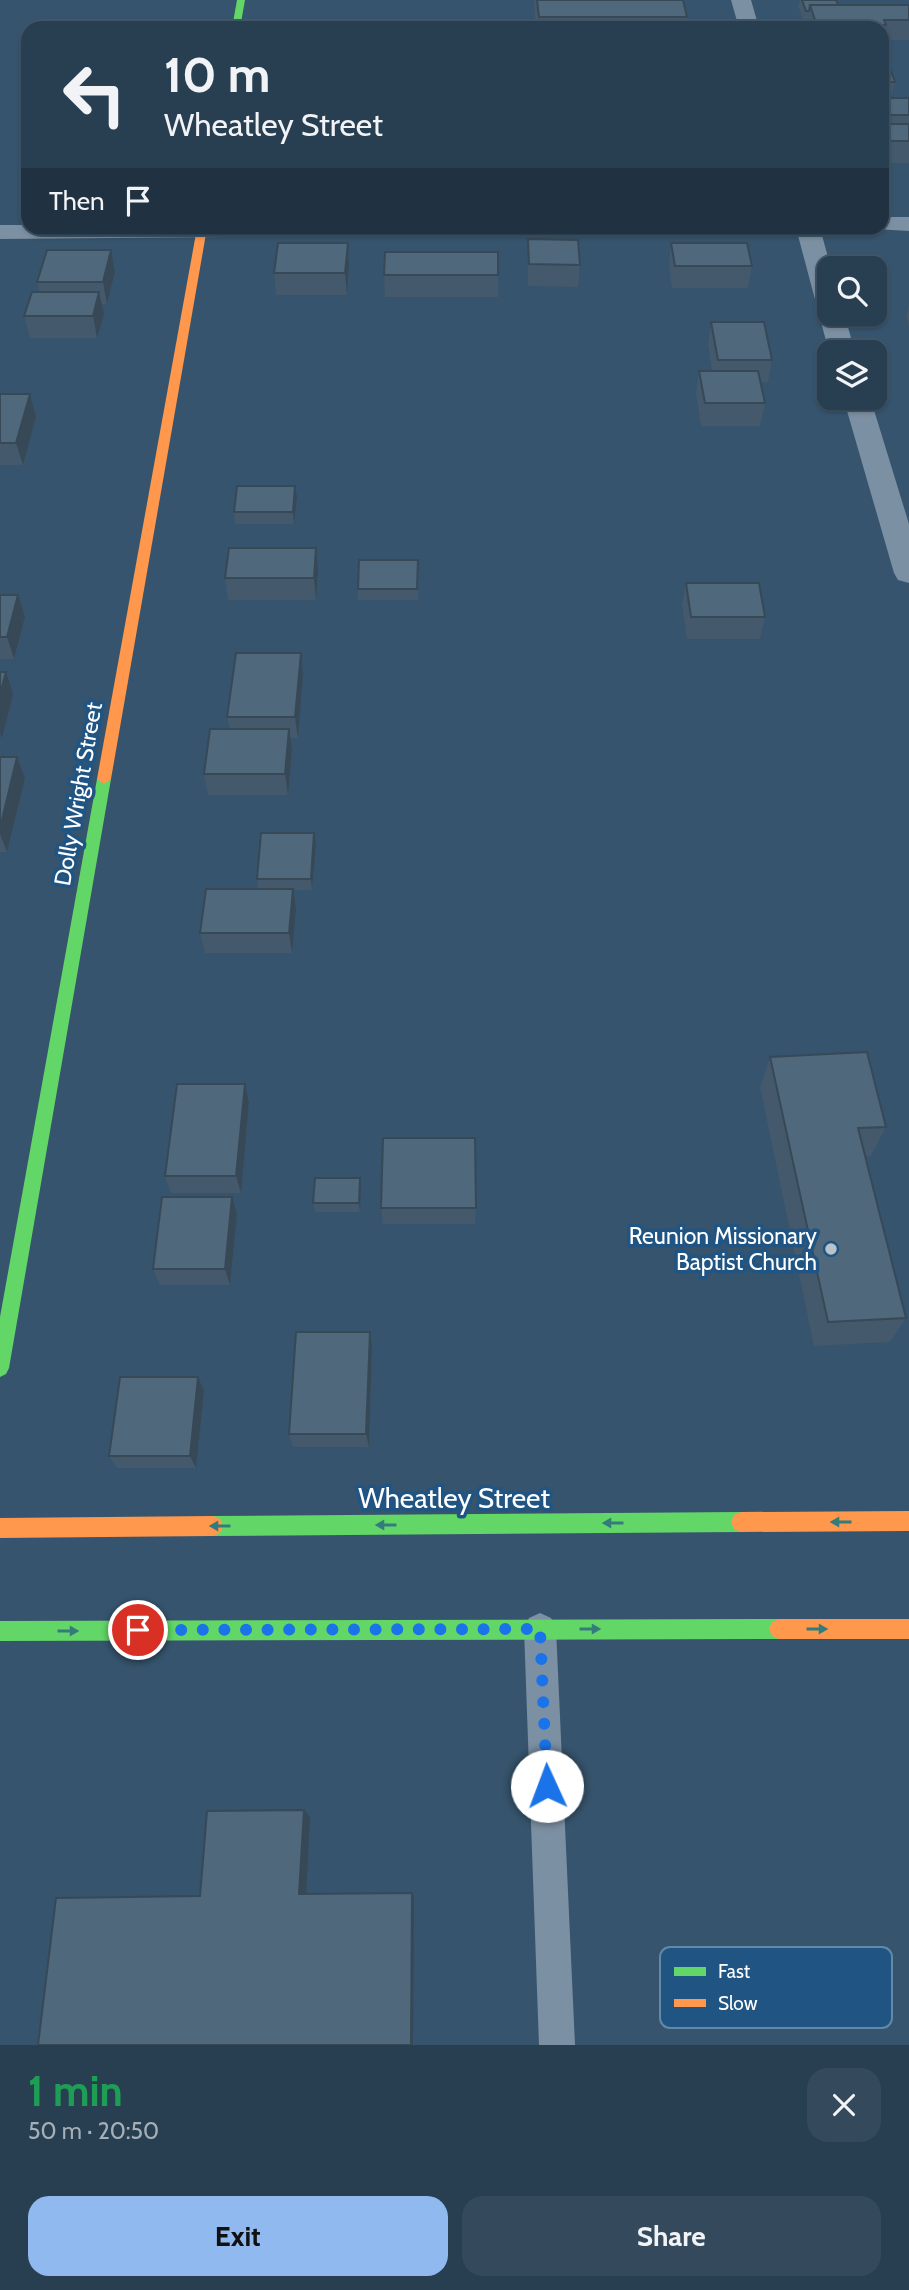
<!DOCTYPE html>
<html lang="en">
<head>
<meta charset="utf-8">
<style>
  body { margin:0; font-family:Cabin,sans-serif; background:#344a5c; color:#f1f3f6; height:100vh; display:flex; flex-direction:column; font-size:26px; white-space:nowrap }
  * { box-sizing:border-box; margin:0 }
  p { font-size:23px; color:#a5afb8 }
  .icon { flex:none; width:38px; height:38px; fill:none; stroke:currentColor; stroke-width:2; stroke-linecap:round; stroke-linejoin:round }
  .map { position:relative; height:2045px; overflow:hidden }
  .sheet { display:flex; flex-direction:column; background:#283f52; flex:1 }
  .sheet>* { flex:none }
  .top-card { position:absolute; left:21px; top:21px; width:868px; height:214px; border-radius:21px; box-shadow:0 2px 5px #0004,0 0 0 2px #445869; background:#283f52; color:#f1f3f6; overflow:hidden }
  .buttons { position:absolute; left:817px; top:256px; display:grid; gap:14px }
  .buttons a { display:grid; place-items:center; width:70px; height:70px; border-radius:14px; background:#283f52; box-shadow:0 2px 5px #0004,0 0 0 2px #445869; font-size:35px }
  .pin { position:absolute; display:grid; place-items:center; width:60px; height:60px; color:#fff; margin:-30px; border:4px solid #fff; border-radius:50%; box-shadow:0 2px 7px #0007 }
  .me { position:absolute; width:77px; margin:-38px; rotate:358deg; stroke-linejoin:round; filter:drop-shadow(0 0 5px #0008) }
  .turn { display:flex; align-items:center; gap:24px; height:147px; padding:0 28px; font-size:32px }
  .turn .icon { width:91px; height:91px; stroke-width:2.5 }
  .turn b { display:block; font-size:49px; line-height:60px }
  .then { display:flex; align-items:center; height:66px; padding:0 28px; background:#0003; gap:14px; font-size:26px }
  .round { display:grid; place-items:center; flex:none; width:74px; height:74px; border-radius:21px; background:#344a5c }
  .head { display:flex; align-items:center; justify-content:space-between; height:119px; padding:0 28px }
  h1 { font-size:42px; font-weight:700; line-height:52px; color:#1e9e55 }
  .action { display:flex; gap:14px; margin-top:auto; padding:14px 28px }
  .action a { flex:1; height:80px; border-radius:21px; background:#90b9f0; color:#111; font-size:28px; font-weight:700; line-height:80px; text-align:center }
  .action a+a { background:#344a5c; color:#f1f3f6 }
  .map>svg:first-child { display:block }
</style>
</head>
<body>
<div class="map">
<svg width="909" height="2045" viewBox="0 0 909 2045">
  <rect width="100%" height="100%" fill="#36546d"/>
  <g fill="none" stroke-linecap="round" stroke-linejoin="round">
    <path fill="#7c90a3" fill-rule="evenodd" d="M540 1613 551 1618 556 1629 575 2045H539L524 1629 529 1618Z"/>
    <g fill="#7c90a3" fill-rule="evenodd">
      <path d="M731 0H751L759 28H739Z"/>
      <path d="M882 217H909V231L874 229 882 228Z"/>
      <path d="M0 225H28V228H493L489 233 481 235 0 239Z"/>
      <path d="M796 228H820L831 268 830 313H844L855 352H829Z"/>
      <path d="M843 397H870L909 524V583L898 580 894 573Z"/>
    </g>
    <g fill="#63d668" fill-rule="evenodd">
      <path d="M237 0H245L240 28H232Z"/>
      <path d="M104 774 111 779 9 1368 6 1374 0 1377V1317L97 779Z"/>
      <path d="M741 1512 748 1515 751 1522 748 1529 741 1532 213 1536 206 1533 203 1526 206 1519 213 1516Z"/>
      <path d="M779 1619 786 1622 789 1629 786 1636 779 1639 0 1641V1621Z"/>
    </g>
    <g fill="#ff974d" fill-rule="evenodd">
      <path d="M197 228H207L111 779 104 784 97 779Z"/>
      <path d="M909 1511V1531L741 1532 734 1529 731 1522 734 1515 741 1512Z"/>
      <path d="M213 1516 220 1519 223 1526 220 1533 213 1536 0 1538V1518Z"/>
      <path d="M779 1619H909V1639H779L772 1636 769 1629 772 1622Z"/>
    </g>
  </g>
  <g fill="#44596b">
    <path d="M534 0H683L687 17 686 28H536Z"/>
    <path d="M800 0H836L838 5H909V40H883L882 45V28H807V22H804L798 6Z"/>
    <path d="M28 58V82L25 67Z"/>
    <path d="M882 64 895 82 891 98H909V163H882Z"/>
    <path d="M528 239 580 265 578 287 528 286Z"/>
    <path d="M348 243 349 265 347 295H276L274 273Z"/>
    <path d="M671 243 752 266 748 288H672L669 265Z"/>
    <path d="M115 272 107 304H101L104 314 97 338H30L24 316 40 292 37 282Z"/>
    <path d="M384 275H498V297H385Z"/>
    <path d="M909 305V326L906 316Z"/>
    <path d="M711 322 772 360 768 382H760L765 403 760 426H701L696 393 699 371H712L708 344Z"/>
    <path d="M0 394H30L36 417 23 465H0Z"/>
    <path d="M295 486 297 497 294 524H235L234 512Z"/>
    <path d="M318 571 316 600H228L225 578Z"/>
    <path d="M418 572V600H358V589Z"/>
    <path d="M686 583 765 617 760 639H687L682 605Z"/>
    <path d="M0 595H18L25 617 14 659H0Z"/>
    <path d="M301 653 303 674 298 738H290L292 750 288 795H208L204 774 230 729 227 717Z"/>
    <path d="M0 757H17L25 778 7 852H0Z"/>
    <path d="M316 844 312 890H293L296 909 292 953H205L200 933 258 889 257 879Z"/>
    <path d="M770 1057 886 1127 871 1156H865L906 1318 890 1342 814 1346 760 1087Z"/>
    <path d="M245 1084 249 1102 241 1193H171L165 1176Z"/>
    <path d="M361 1187 360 1212H315L313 1203Z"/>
    <path d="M381 1208H476L475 1224H383Z"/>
    <path d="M237 1214 230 1285H160L153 1269Z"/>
    <path d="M372 1347 369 1447H293L289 1434Z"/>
    <path d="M204 1391 196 1468H117L109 1456Z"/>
  </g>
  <g fill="#374957">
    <path d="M348 243 349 265 347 295 345 273Z"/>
    <path d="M111 250 115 272 107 304 103 282Z"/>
    <path d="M99 292 104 314 97 338 93 316Z"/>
    <path d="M30 394 36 417 23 465 16 443Z"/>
    <path d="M295 486 297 497 294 524 293 512Z"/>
    <path d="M316 548 318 571 316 600 314 578Z"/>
    <path d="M18 595 25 617 14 659 7 637Z"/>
    <path d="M301 653 303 674 298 738 295 717Z"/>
    <path d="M6 672 13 694 2 738 0 733V694Z"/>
    <path d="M289 729 292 750 288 795 285 774Z"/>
    <path d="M17 757 25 778 7 852 0 834V828Z"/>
    <path d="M314 833 316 844 312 890 311 879Z"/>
    <path d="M293 889 296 909 292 953 289 933Z"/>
    <path d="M245 1084 249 1102 241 1193 236 1176Z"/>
    <path d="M360 1178 361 1187 360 1212 359 1203Z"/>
    <path d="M232 1197 237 1214 230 1285 225 1269Z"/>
    <path d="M370 1332 372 1347 369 1447 366 1434Z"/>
    <path d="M198 1377 204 1391 196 1468 190 1456Z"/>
    <path d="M304 1810 310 1817 306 1897 299 1894Z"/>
    <path d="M412 1893 414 1896 413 2045H411Z"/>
  </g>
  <g fill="#4f687c" stroke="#374957" stroke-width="2">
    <path d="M537 0H683L687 17H539Z"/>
    <path d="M802 0H836L838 5H810L809 11H806Z"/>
    <path d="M810 5H909V20H884L886 25H863L860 20H815Z"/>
    <path d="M139 24H178L177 28H138Z"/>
    <path d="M882 64H888L895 82H882Z"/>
    <rect x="882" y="98" width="27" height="17"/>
    <rect x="882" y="124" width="27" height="17"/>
    <path d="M528 239 578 240 580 265 529 264Z"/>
    <path d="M278 243H348L345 273H274Z"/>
    <path d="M671 243H747L752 266H675Z"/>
    <path d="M47 250H111L103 282H37Z"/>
    <path d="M385 252H498V275H384Z"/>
    <path d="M32 292H99L93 316H24Z"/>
    <path d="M711 322H764L772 360H718Z"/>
    <path d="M699 371H758L765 403H705Z"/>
    <path d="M0 394H30L16 443H0Z"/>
    <path d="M237 486H295L293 512H234Z"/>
    <path d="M229 548H316L314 578H225Z"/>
    <path d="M359 560H418L417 589H358Z"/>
    <path d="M686 583H759L765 617H691Z"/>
    <path d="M0 595H18L7 637H0Z"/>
    <path d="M236 653H301L295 717H227Z"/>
    <path d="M0 672H6L0 694Z"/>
    <path d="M210 729H289L285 774H204Z"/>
    <path d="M0 757H17L0 828Z"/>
    <path d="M261 833H314L311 879H257Z"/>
    <path d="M206 889H293L289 933H200Z"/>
    <path d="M867 1052 886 1127 858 1128 906 1318 828 1322 770 1057Z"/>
    <path d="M177 1084H245L236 1176H165Z"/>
    <path d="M383 1138H475L476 1208H381Z"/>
    <path d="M315 1178H360L359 1203H313Z"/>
    <path d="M162 1197H232L225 1269H153Z"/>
    <path d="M296 1332H370L366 1434H289Z"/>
    <path d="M120 1377H198L190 1456H109Z"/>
    <path d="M304 1810 299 1894 412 1893 411 2045H38L56 1898 200 1896 207 1811Z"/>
  </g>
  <defs><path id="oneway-solid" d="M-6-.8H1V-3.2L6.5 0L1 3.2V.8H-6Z" transform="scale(1.75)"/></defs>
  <g fill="#347c7b">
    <use href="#oneway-solid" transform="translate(841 1522) rotate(180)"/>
    <use href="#oneway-solid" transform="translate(613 1523) rotate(180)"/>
    <use href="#oneway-solid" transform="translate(386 1525) rotate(180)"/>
    <use href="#oneway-solid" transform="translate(220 1526) rotate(180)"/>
    <use href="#oneway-solid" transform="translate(590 1629)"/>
    <use href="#oneway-solid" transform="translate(817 1629)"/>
    <use href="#oneway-solid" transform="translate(68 1631)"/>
  </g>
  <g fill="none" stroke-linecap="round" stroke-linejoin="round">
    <path stroke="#1a73e8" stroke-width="12" stroke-dasharray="0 21.6" d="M138 1630 540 1629 547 1786"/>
  </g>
  <circle fill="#b9c3cc" stroke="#205583" stroke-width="2.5" cx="831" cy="1249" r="7"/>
  <g text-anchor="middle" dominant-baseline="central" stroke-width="7" stroke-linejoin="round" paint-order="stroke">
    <g font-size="23" fill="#fff" stroke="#205583">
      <text transform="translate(78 794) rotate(-80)">Dolly Wright Street</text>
    </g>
    <g font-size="23" fill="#fff" stroke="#205583" text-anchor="end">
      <text x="817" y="1236">Reunion Missionary<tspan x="817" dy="26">Baptist Church</tspan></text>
    </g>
    <g font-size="28" fill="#fff" stroke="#205583">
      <text x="454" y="1498">Wheatley Street</text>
    </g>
  </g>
  <rect x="660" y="1947" width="232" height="81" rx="10" fill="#205583" stroke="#6388a8" stroke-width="2"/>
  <rect x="674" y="1967" width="32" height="9" fill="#63d668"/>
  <rect x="674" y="1999" width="32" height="8" fill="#ff974d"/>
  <g font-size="19" fill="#fff">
    <text x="718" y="1978">Fast</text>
    <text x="718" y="2010">Slow</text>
  </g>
</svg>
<div class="buttons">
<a><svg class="icon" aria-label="search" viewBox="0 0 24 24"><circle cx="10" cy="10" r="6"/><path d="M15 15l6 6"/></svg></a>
<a><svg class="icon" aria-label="layers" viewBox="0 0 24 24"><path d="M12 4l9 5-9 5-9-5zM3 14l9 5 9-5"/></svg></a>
</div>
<div class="pin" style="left:138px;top:1630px;background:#d93025"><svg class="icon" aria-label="arrive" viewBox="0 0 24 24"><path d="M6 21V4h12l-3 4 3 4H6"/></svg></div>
<svg class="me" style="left:547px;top:1786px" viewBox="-20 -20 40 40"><circle r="19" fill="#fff"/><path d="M0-13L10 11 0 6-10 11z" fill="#1a73e8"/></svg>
<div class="top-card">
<div class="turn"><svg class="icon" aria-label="left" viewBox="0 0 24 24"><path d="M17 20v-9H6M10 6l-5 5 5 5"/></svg><div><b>10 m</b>Wheatley Street</div></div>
<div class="then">Then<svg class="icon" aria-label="arrive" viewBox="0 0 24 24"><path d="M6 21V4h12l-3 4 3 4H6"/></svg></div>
</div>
</div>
<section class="sheet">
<div class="head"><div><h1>1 min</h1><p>50 m · 20:50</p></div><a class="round"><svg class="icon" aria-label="close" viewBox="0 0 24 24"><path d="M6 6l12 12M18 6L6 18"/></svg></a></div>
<div class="action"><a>Exit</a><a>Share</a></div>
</section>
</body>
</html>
